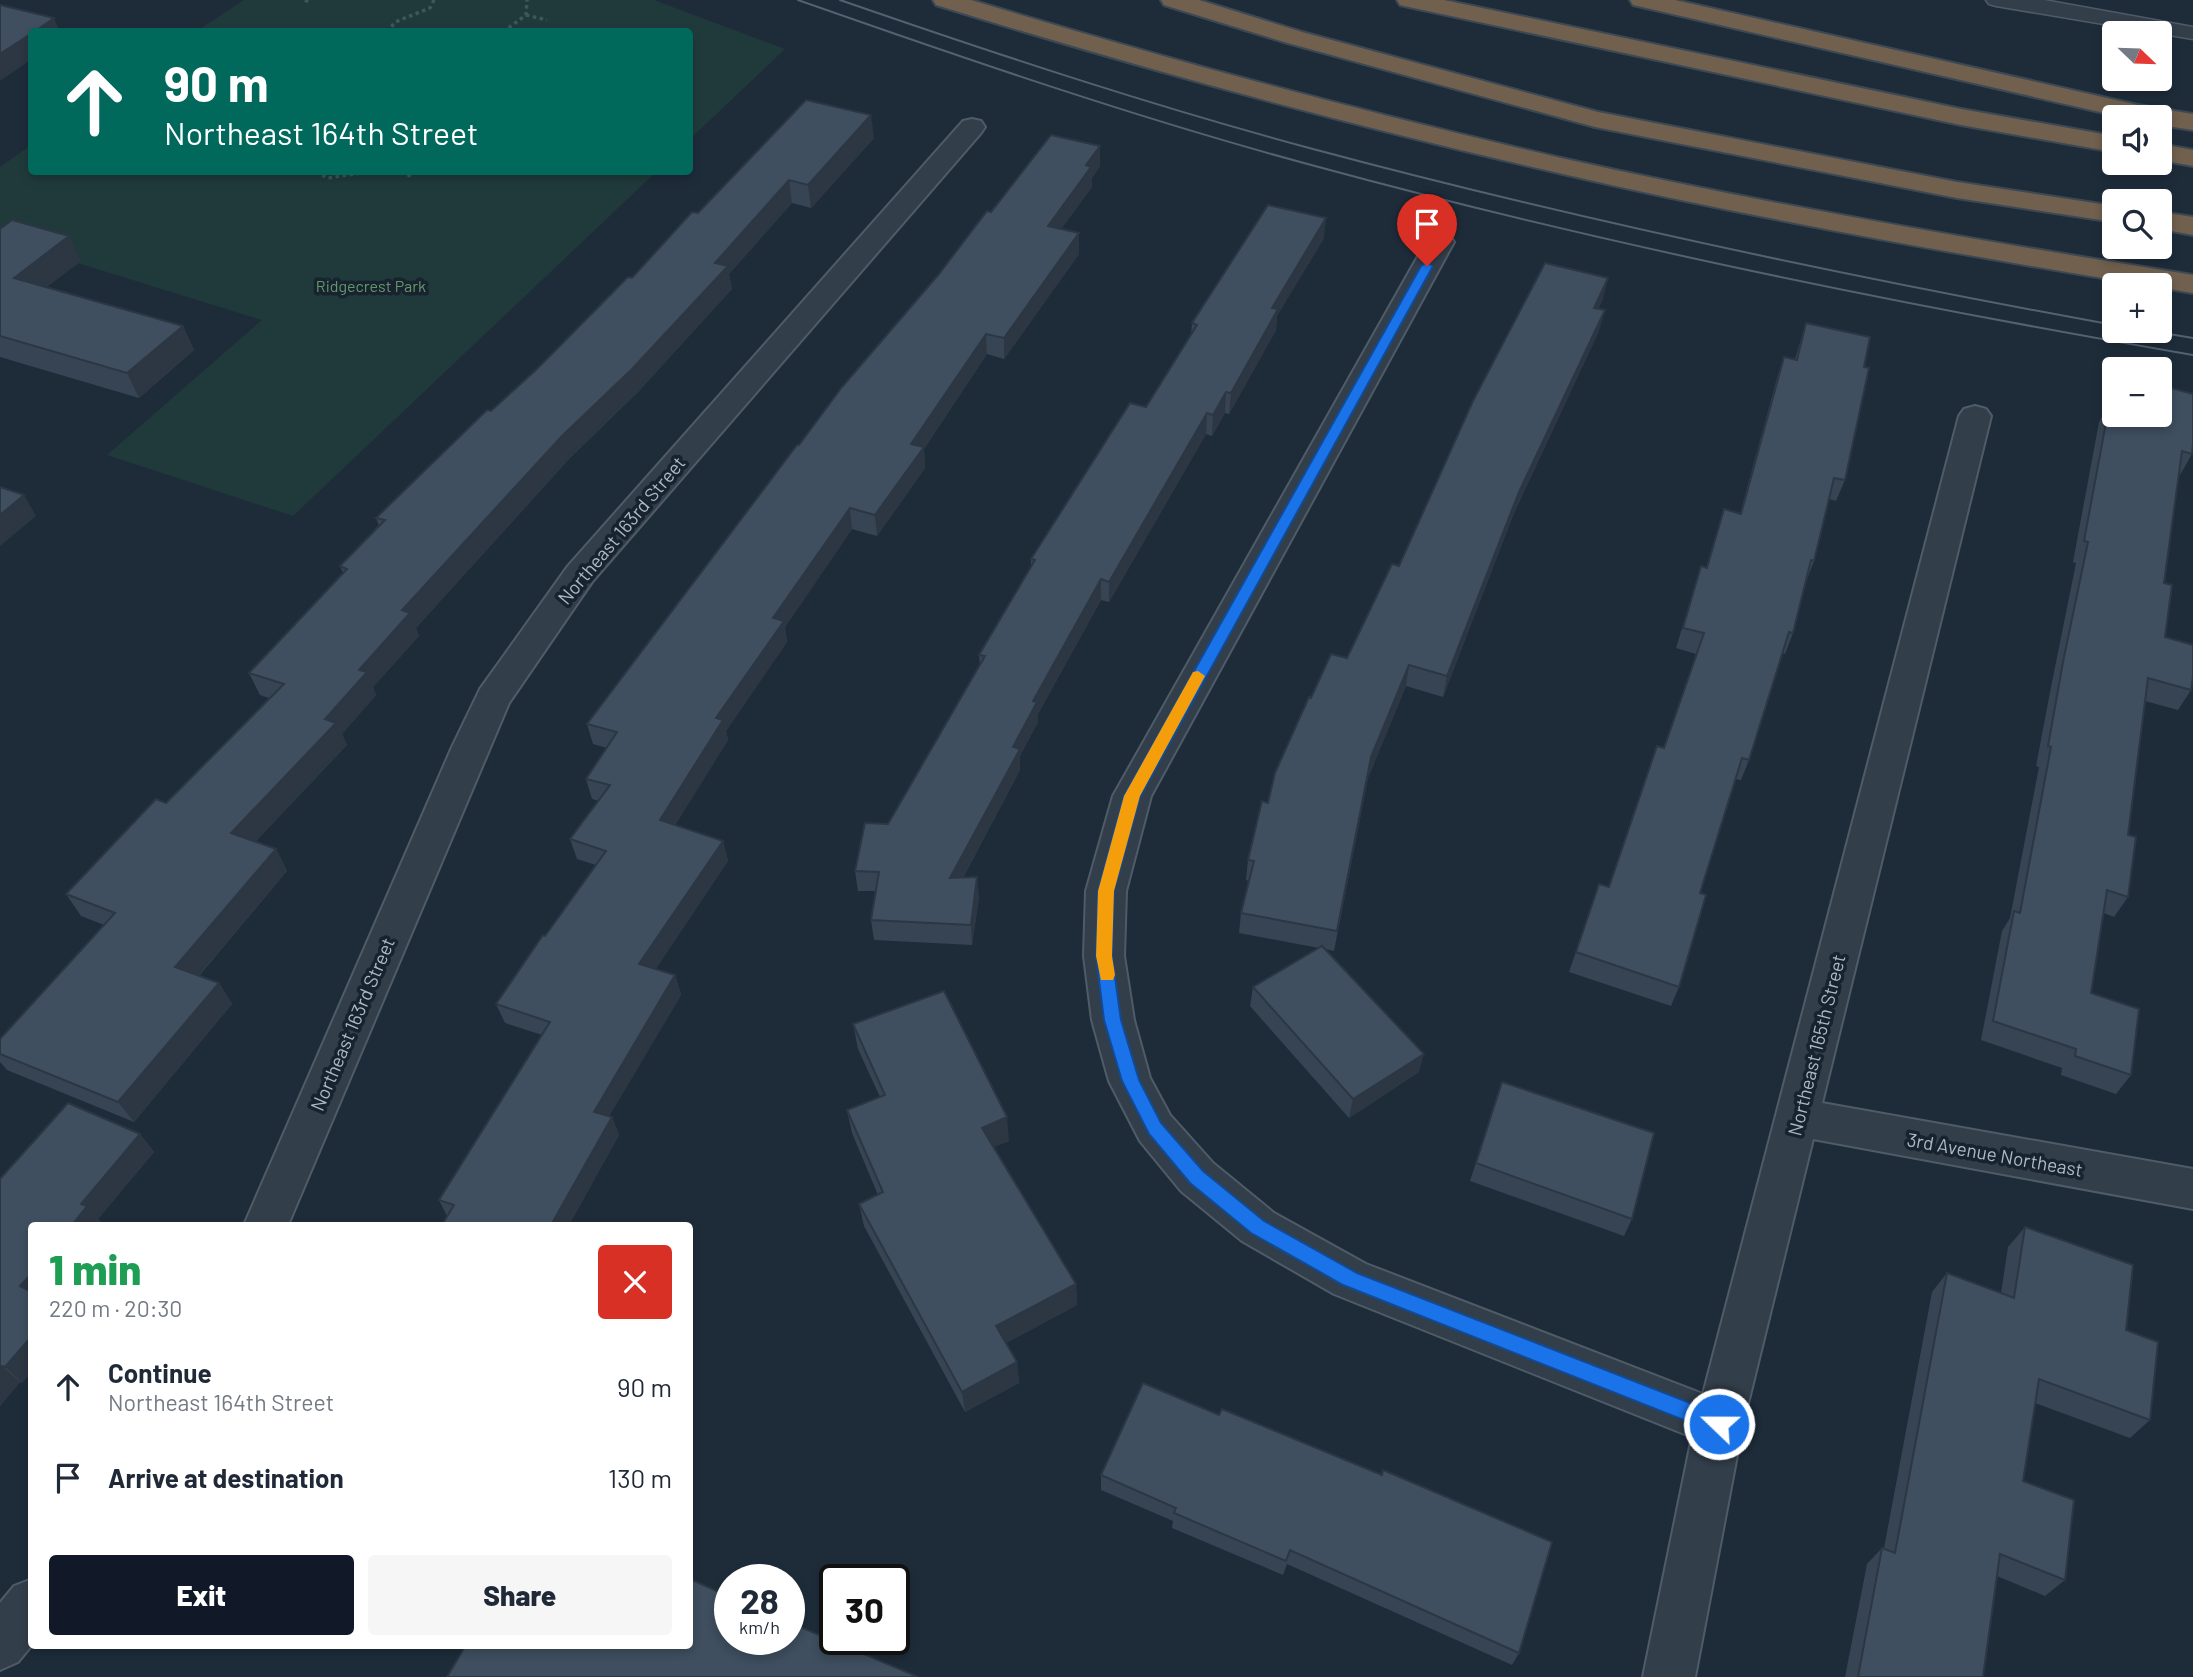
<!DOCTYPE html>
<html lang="en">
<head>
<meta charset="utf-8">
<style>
  body { margin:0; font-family:Barlow,sans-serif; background:#f6f6f7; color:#1f2937; height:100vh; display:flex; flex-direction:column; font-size:26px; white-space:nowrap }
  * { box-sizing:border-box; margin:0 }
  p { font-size:23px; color:#747a83 }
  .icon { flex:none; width:38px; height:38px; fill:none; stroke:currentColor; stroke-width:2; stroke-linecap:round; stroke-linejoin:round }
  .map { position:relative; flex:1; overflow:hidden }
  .panel { position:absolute; left:28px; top:1222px; width:665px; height:427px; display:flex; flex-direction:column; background:#fff; border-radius:7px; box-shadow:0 4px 10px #0003 }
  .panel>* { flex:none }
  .guide { position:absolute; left:28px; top:28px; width:665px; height:147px; border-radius:7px; box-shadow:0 4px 10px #0003; background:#00695c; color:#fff; overflow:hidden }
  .needle { width:46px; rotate:113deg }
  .controls { position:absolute; left:2102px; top:21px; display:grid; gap:14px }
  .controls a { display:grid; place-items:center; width:70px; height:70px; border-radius:7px; background:#fff; box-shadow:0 4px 10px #0003; font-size:35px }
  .speed { position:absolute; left:714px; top:1564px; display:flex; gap:14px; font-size:35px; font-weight:700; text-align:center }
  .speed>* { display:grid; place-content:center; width:91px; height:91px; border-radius:50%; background:#fff; box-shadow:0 4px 10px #0003; line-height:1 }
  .speed small { font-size:18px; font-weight:400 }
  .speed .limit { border:4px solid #111; border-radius:10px; background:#fff; color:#111 }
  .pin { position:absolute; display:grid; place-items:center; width:60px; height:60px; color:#fff; margin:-72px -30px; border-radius:50% 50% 50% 0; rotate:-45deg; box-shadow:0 0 7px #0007 }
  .pin .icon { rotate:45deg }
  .me { position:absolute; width:77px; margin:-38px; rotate:292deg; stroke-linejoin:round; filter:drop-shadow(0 0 5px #0008) }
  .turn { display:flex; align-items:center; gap:24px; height:147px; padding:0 21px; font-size:32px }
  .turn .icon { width:91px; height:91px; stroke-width:2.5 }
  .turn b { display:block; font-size:49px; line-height:60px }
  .round { display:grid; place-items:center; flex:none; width:74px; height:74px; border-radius:7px; background:#f6f6f7 }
  .headline { display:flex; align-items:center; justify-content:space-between; height:119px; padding:0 21px }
  h1 { font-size:42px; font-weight:800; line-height:52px; color:#1e9e55 }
  .cta { display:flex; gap:14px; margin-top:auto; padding:14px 21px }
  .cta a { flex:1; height:80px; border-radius:7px; background:#111827; color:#fff; font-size:28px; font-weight:800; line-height:80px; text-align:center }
  .cta a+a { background:#f6f6f7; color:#1f2937 }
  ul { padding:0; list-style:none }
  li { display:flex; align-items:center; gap:21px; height:91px; padding:0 21px }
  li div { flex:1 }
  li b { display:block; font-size:26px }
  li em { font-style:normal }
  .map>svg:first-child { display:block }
</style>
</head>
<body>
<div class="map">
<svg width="2193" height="1677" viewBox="0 0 2193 1677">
  <rect width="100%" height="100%" fill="#1e2c3a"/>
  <g fill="#203a3b">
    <path d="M244 0H654L785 49 690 139V32L197 31Z"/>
    <path d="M31 145 32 172H656L293 516 107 455 262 320 0 239V167Z"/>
  </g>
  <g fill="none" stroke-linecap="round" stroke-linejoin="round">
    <defs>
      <path id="service" d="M1986 0H2044L2193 27V39L1996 6 1989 4Z"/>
      <g id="minor">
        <path d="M972 119 981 121 985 127 981 133 592 582 509 703 288 1225H244L452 747 480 689 568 566 963 121Z"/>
        <path d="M1440 233 1450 236 1454 242 1151 796 1126 891 1124 956 1134 1020 1150 1078 1170 1115 1213 1163 1274 1213 1366 1264 1703 1394 1959 416 1964 409 1975 406 1986 409 1991 416 1822 1103 2193 1169V1209L1813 1139 1743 1424 1695 1677H1643L1692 1437 1334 1294 1242 1241 1181 1191 1140 1141 1109 1081 1092 1020 1084 956 1086 891 1113 796 1426 242 1430 236Z"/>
        <path d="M32 1579V1645L18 1662 0 1670V1603L14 1586Z"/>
      </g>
      <g id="motorway">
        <path d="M933 0H971C1166 59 1363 112 1561 158 1770 205 1981 241 2193 275V293C1986 259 1771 222 1563 174 1352 126 1143 69 936 5Z"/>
        <path d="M1161 0H1199L1302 32 1598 112 1957 182 2114 206V222L1957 198 1595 127 1284 42 1164 5Z"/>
        <path d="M1397 0H1444L1961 109 2114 136V152L1961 125 1409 7 1400 5Z"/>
        <path d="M1630 0H1675L2138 105 2193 114V130L2160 125V117H2122L1642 7 1633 5Z"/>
        <path d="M2160 144 2193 150V166L2160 160Z"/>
        <path d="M2160 212 2193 217V235L2160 229Z"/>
      </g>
    </defs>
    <use href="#service" stroke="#4f5c68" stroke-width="3"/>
    <use href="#minor" stroke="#4f5c68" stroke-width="4"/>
    <use href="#motorway" stroke="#3c4955" stroke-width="4"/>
    <g stroke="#3e5758" stroke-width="3.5" stroke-dasharray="3.5 3.5" stroke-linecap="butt">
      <path d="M305 0 309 2"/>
      <path d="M526 15 547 20"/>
      <path d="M387 32 395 22 430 8 434 0"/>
      <path d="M503 32 526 15 527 0"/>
      <path d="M316 172 328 178 368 172"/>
      <path d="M408 177 412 172"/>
    </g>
    <use href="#service" fill="#323e4a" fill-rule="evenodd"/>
    <use href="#minor" fill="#323e4a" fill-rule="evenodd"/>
    <use href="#motorway" fill="#71604e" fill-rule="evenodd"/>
    <g stroke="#536272" stroke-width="2">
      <path d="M798 0C969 60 1140 119 1315 166 1605 245 1898 304 2193 355"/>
      <path d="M840 0C996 54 1153 106 1313 149 1578 220 1845 276 2114 325"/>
      <path d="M2151 331 2193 338"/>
    </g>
  </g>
  <g fill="#364453">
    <path d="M874 138 811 208 792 203 729 274 732 289 638 392 569 459 416 628 419 636 373 687 376 695 342 734 347 745 255 842 276 849 287 871 199 976 219 983 232 1004 134 1122 7 1070 0 1062V1039L104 925 81 916 66 894 166 803 269 698 260 695 249 673 343 573 340 566 379 526 376 518 537 369 698 213Z"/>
    <path d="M1100 146V166L1092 178V187L1061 229 1079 233V254L1004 359 987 354 924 449 925 468 877 536 852 529 785 627 787 642 726 731 728 740 675 825 723 841 728 861 655 969 675 975 681 995 609 1116 612 1117 619 1135 569 1225H442L447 1216 439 1200 542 1035 505 1023 496 1004 596 865 577 859 570 839 599 801 592 799 586 779 607 748 593 744 587 724 799 445 991 212Z"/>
    <path d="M0 229 81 261 46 287 183 326 194 350 139 398 0 357Z"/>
    <path d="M1324 238 1277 316 1276 330 1229 414 1225 413 1212 436 1206 434 1109 602 1101 600 1038 714V722L1020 756V770L963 878 979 897 972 945 874 940 871 920 876 891H858L855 871 888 824 980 666 979 655 1031 568V559L1146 407 1191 334 1192 323Z"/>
    <path d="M1603 299 1598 309 1599 331 1514 513 1443 697 1406 686 1368 778 1334 951 1325 949 1419 1072 1349 1118 1250 1006 1253 987 1319 948 1239 933 1241 913 1249 881 1246 880 1248 860 1268 803 1311 698 1347 658 1399 566Z"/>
    <path d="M1806 323 1864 367 1845 480 1836 501 1829 499 1814 561 1806 582 1793 633 1785 654 1782 653 1749 760 1741 780 1735 779 1700 893 1679 987 1671 1006 1569 972 1599 884 1609 887 1664 748 1696 654 1676 648 1701 566 1706 568 1724 509 1740 514 1777 378 1784 357 1795 359Z"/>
    <path d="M2110 401 2192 454 2180 475 2179 474 2164 583 2165 637 2191 690 2178 710 2145 701 2128 835V897L2114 917 2104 913 2091 993 2131 1075 2116 1094 2061 1075 2062 1068 1981 1040 2002 931 2010 918 2039 767 2036 766 2052 682 2076 563 2073 562 2099 422Z"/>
    <path d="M853 1024 1009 1141 993 1147 1076 1284 1077 1305 1006 1343 1017 1362 1019 1383 965 1412 864 1226 859 1204 878 1195 852 1133 847 1110 880 1097 858 1049Z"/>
    <path d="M1502 1082 1632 1219 1624 1236 1470 1181Z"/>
    <path d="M140 1134 154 1152 98 1219 103 1224 102 1225H32L22 1383 20 1382 0 1406V1179Z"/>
    <path d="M2025 1227 2126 1330 2150 1420 2130 1438 2035 1403 2023 1481 2065 1580 2045 1596 1997 1576 1983 1677H1845L1867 1564 1882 1548H1884L1932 1292 1947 1273 2001 1293 2008 1247Z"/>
    <path d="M1143 1383 1519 1653 1512 1665 1287 1564 1283 1575 1172 1528 1173 1521 1101 1490V1475Z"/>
  </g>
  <g fill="#2c3743">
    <path d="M54 18 60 32H34Z"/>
    <path d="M32 33V59L0 81V54Z"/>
    <path d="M871 115 874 138 811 208 808 185Z"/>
    <path d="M1100 146V166L1092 178V187L1048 247V226L1086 165Z"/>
    <path d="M789 180 792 203 729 274 732 289 638 392 569 459 416 628 419 636 373 687 376 695 342 734 347 745 243 855 231 833 325 719 402 610Z"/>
    <path d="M1326 218 1324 238 1277 316 1276 330 1229 414 1231 393 1272 308Z"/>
    <path d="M1079 233V254L1004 359V338Z"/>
    <path d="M69 236 81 261 26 303 14 278Z"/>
    <path d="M1608 278 1603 299 1589 328 1594 308Z"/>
    <path d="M1605 310 1599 331 1514 513 1443 697 1447 676 1519 492Z"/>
    <path d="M183 326 194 350 139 398 127 373Z"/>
    <path d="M986 334 987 354 924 449 925 468 877 536 875 515 911 444Z"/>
    <path d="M1226 392 1225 413 1212 436 1213 415Z"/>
    <path d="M1207 413 1206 434 1109 602V582Z"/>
    <path d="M24 495 36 516 0 546V515Z"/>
    <path d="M850 508 852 529 785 627 787 642 726 731 728 740 666 840 660 820 716 718 773 618Z"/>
    <path d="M1101 579V600L1038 714V722L1020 756V770L952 898 950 878 1013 747 1033 701Z"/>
    <path d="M1409 665 1406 686 1368 778 1334 951 1371 757Z"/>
    <path d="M723 841 728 861 646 984 639 964Z"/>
    <path d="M276 849 287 871 188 988 175 967Z"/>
    <path d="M977 877 979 897 972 945 971 925Z"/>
    <path d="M675 975 681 995 601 1130 594 1112Z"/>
    <path d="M219 983 232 1004 134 1122 118 1102Z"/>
    <path d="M1424 1054 1419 1072 1349 1118 1353 1099Z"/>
    <path d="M612 1117 619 1135 569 1225H551Z"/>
    <path d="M1007 1117 1009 1141 984 1151 982 1128Z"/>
    <path d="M140 1134 154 1152 98 1219 103 1224 102 1225H72L81 1204Z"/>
    <path d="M32 1273V1298L20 1286Z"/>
    <path d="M1076 1284 1077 1305 998 1347 996 1326Z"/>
    <path d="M32 1336V1372L22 1383 5 1367Z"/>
    <path d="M1017 1362 1019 1383 965 1412 962 1392Z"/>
    <path d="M2 1366 20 1382 0 1406V1368Z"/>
  </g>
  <g fill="#3f4f60" stroke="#2c3743" stroke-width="2">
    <path d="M0 5 54 18 34 32H32V33L0 54Z"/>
    <path d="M806 100 871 115 808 185 789 180 715 263 728 266 632 369 562 436 402 610 410 613 359 670 367 672 325 719 336 723 231 833 276 849 175 967 219 983 118 1102 0 1054V1039L115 913 66 894 156 799 166 803 284 684 249 673 347 569 340 566 385 520 376 518 487 410 491 411 537 369 628 277 632 278 692 212 698 213Z"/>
    <path d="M1051 135 1100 146 1086 165 1091 167 1048 226 1079 233 1004 338 986 334 911 444 924 447 875 515 850 508 773 618 784 621 716 718 723 720 660 820 723 841 639 964 675 975 594 1112 612 1117 551 1225H442L454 1205 439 1200 550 1022 496 1004 543 935 545 936 606 851 570 839 610 785 586 779 617 732 587 724 797 445H799L842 387 939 274 987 211 991 212Z"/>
    <path d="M1268 205 1326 218 1272 308 1278 309 1231 393 1226 392 1213 415 1207 413 1109 582 1101 579 1033 701 1037 702 1013 747 1020 749 950 878 977 877 971 925 871 920 879 872 855 871 865 823 888 824 985 656 979 655 1035 560 1031 559 1130 403 1146 407 1197 325 1192 323Z"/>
    <path d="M12 220 69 236 14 278 183 326 127 373 0 336V229Z"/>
    <path d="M1545 263 1608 278 1594 308 1605 310 1519 492 1447 676 1409 665 1371 757 1337 931 1241 913 1254 861 1248 860 1262 801 1268 803 1275 773 1309 697 1311 698 1331 654 1347 658 1392 564 1399 566 1473 401Z"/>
    <path d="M1806 323 1870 337 1864 367 1869 368 1845 480 1834 478 1814 561 1811 560 1793 633 1789 632 1749 760 1742 758 1700 893 1706 895 1679 987 1576 952 1599 884 1609 887 1657 746 1664 748 1704 633 1683 628 1701 566 1707 568 1724 509 1741 514 1784 357 1797 360Z"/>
    <path d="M2160 385 2193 394V443L2192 454 2182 451 2164 583 2172 585 2165 637 2193 645V676L2191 690 2148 678 2128 835 2136 837 2128 897 2107 890 2091 993 2139 1009 2131 1075 2075 1056 2076 1049 1993 1021 2014 911 2020 913 2051 747 2048 746 2063 662 2088 542 2084 541 2110 401 2114 402V415H2160Z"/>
    <path d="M0 487 24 495 0 515Z"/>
    <path d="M1322 946 1424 1054 1353 1099 1253 987Z"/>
    <path d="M944 991 1007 1117 982 1128 1076 1284 996 1326 1017 1362 962 1392 859 1204 883 1192 847 1110 885 1095 853 1024Z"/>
    <path d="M1502 1082 1654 1133 1632 1219 1476 1163Z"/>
    <path d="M68 1103 140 1134 81 1204 87 1206 72 1225H32V1273L20 1286 32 1292V1336L5 1367 2 1366 0 1368V1179Z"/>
    <path d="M2025 1227 2133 1265 2126 1330 2158 1342 2150 1420 2039 1379 2023 1481 2074 1500 2065 1580 2000 1554 1983 1677H1858L1882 1548 1895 1553 1947 1273 2014 1298Z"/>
    <path d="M1143 1383 1219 1415 1222 1409 1382 1475 1383 1470 1552 1542 1519 1653 1290 1550 1286 1561 1174 1513 1176 1508 1101 1475Z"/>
    <path d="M690 1579 730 1597V1640H789V1622L918 1677H447L466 1645H690Z"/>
  </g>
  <path fill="#1a73e8" stroke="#114b97" stroke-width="2" d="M1427 262 1433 266 1140 797 1114 891 1112 956 1121 1020 1139 1080 1161 1123 1203 1171 1264 1221 1357 1273 1726 1417 1729 1424 1726 1431 1719 1434 1343 1285 1251 1233 1190 1183 1149 1134 1122 1081 1104 1020 1096 956 1098 891 1124 796 1421 266Z"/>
  <path fill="#f59e0b" d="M1198 671 1205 676 1140 796 1114 891 1112 956 1115 975 1113 980H1101L1096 956 1098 891 1124 796 1193 672Z"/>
  <g text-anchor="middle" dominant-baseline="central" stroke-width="7" stroke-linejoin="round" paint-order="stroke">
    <g font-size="16" fill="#619a6a" stroke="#18232f">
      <text x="371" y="285">Ridgecrest Park</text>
    </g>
    <g font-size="19" fill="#acb9c7" stroke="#18232f">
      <text transform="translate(621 530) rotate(-50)">Northeast 163rd Street</text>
      <text transform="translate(352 1024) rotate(-67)">Northeast 163rd Street</text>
      <text transform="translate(1816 1045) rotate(-76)">Northeast 165th Street</text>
      <text transform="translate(1995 1154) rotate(10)">3rd Avenue Northeast</text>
    </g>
  </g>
</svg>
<div class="controls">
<a><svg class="needle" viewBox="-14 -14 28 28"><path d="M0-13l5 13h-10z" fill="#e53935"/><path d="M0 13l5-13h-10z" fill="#747a83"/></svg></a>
<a><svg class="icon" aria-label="sound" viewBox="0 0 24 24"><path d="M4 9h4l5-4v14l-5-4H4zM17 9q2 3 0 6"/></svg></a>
<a><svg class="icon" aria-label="search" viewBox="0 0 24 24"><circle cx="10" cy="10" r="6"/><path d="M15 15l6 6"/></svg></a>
<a>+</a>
<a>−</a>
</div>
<div class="speed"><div>28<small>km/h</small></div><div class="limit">30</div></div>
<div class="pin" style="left:1427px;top:266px;background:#d93025"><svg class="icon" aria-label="arrive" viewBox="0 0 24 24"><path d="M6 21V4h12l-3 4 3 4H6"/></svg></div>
<svg class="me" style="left:1719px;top:1424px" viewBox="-20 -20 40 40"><circle r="17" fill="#1a73e8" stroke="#fff" stroke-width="3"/><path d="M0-11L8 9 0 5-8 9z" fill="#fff"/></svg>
<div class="guide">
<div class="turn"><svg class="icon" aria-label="ahead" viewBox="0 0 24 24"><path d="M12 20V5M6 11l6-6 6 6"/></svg><div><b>90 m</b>Northeast 164th Street</div></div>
</div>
<section class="panel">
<div class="headline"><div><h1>1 min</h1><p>220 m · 20:30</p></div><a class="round" style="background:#d93025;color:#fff"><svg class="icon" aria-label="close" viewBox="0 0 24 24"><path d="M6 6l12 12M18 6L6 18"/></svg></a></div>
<ul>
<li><svg class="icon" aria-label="ahead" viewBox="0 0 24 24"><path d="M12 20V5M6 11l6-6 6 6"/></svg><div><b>Continue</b><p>Northeast 164th Street</p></div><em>90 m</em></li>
<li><svg class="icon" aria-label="arrive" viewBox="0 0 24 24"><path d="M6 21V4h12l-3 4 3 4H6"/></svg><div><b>Arrive at destination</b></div><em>130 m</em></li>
</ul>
<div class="cta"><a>Exit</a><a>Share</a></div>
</section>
</div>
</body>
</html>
